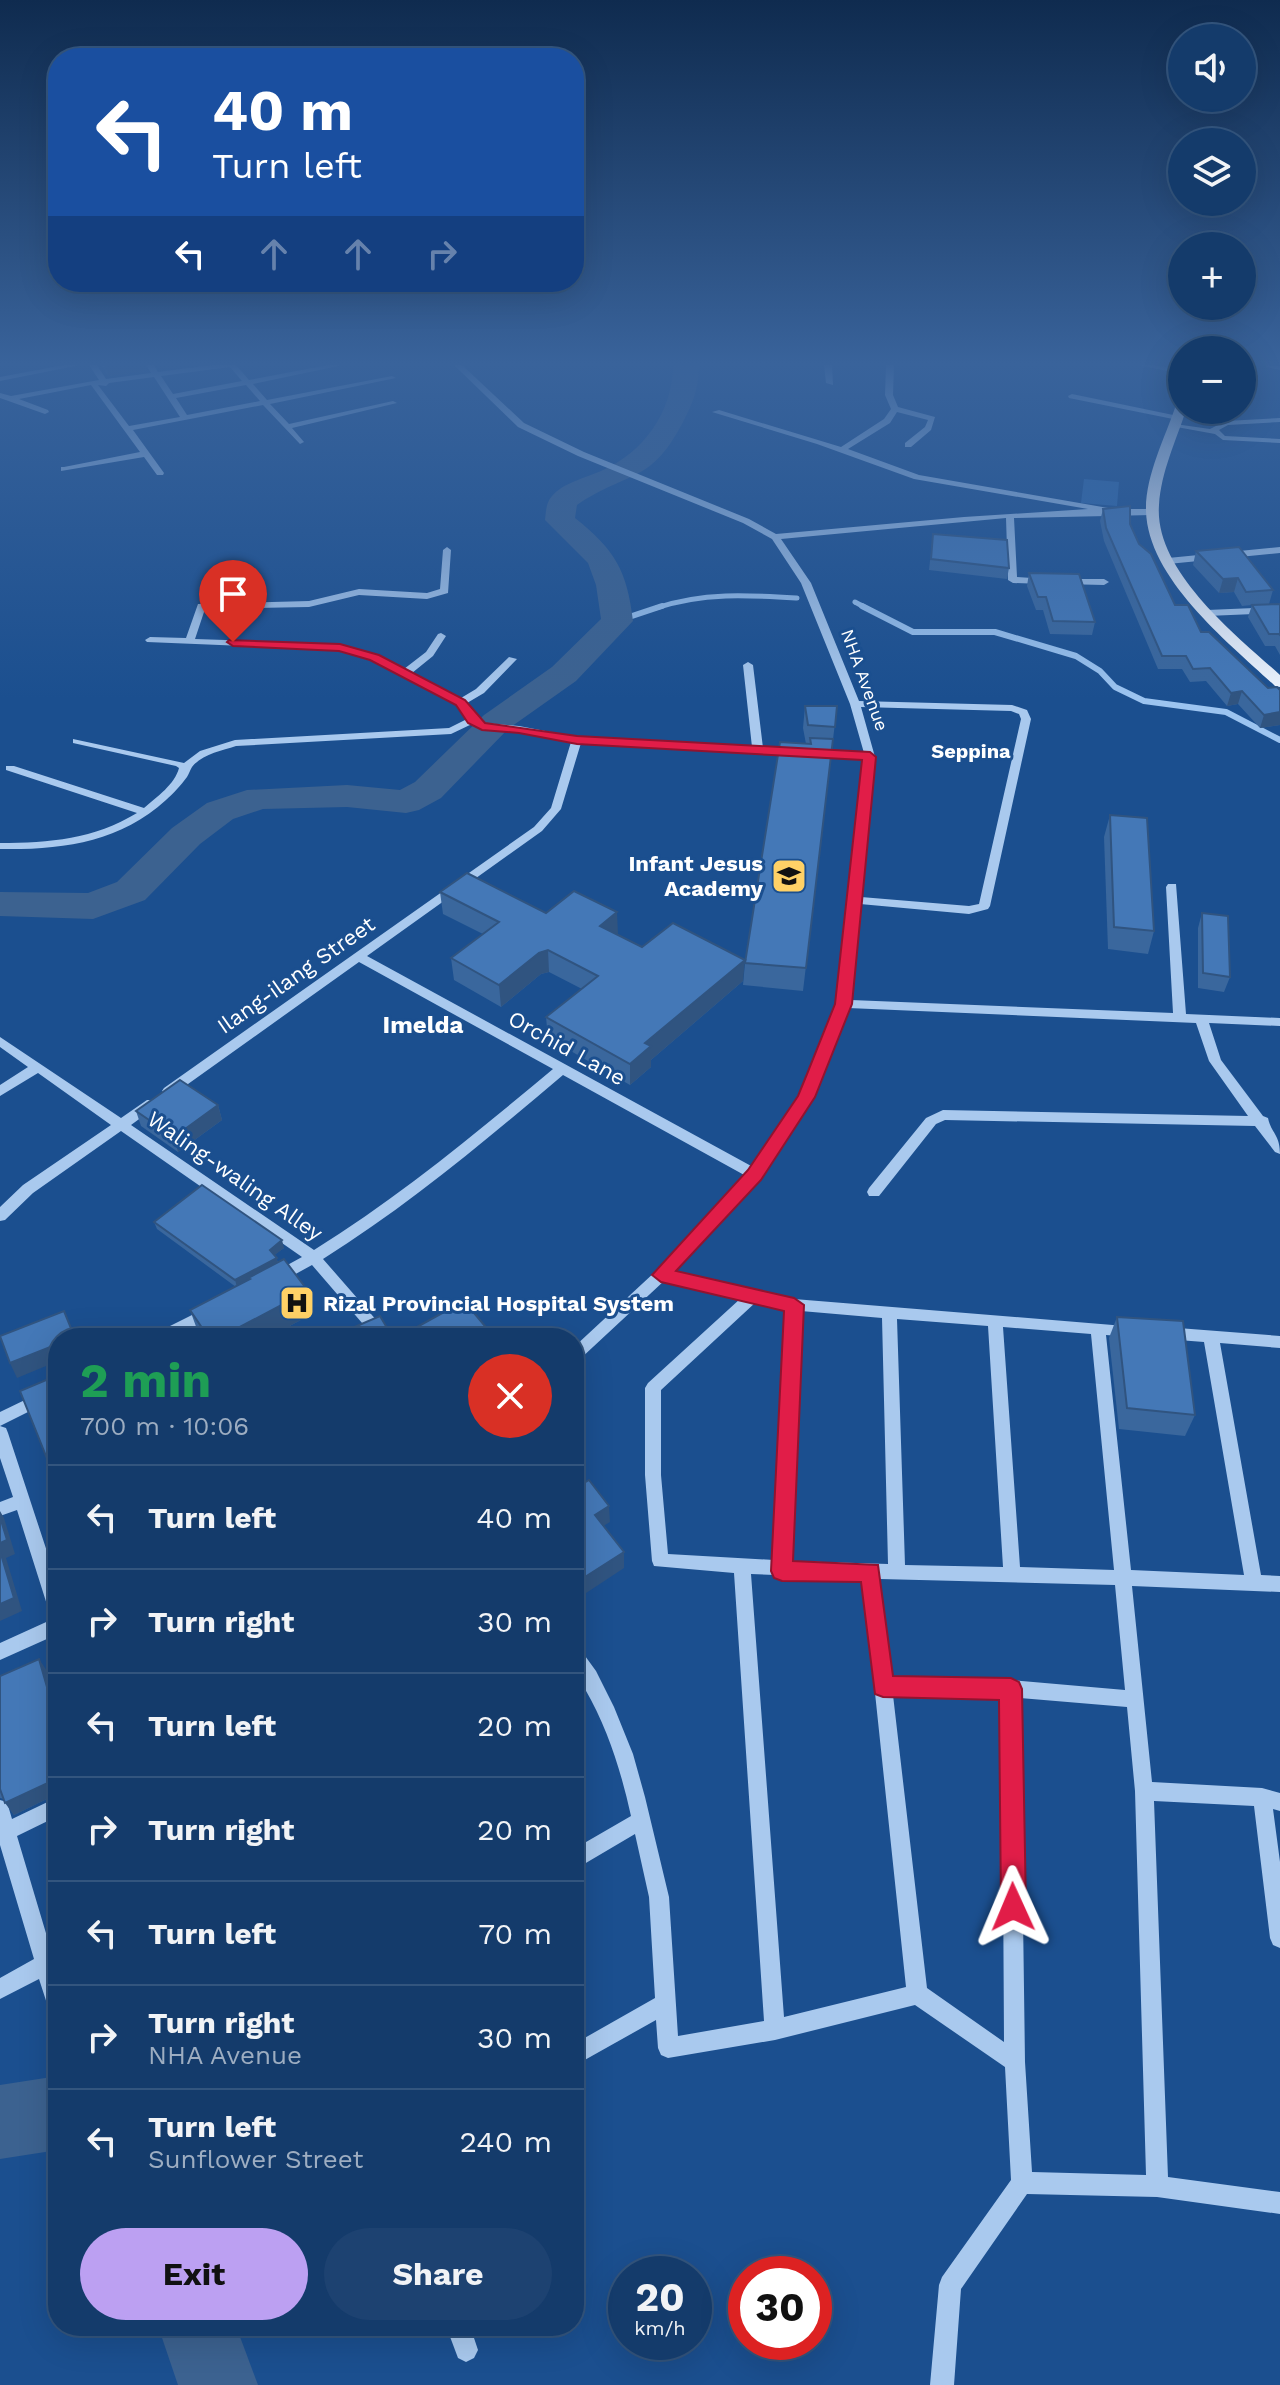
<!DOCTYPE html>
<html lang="en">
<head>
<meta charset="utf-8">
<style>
  body { margin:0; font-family:"Work Sans",sans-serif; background:#1d4271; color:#f1f3f6; height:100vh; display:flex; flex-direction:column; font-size:30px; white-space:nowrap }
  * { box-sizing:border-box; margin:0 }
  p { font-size:26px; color:#9dadc1 }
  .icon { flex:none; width:44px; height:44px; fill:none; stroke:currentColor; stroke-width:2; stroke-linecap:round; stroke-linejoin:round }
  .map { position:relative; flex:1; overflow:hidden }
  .drawer { position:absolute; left:48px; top:1328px; width:536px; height:1008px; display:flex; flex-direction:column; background:#143b6b; border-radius:32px; box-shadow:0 8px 32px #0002,0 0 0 2px #33557e }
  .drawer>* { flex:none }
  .banner { position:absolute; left:48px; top:48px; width:536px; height:244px; border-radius:32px; box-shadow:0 8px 32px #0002,0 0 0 2px #33557e; background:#1a4fa0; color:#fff; overflow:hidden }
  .tools { position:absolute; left:1168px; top:24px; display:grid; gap:16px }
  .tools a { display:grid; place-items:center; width:88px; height:88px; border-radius:50%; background:#143b6b; box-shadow:0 8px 32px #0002,0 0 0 2px #33557e; font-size:40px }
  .speed { position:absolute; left:608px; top:2256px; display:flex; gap:16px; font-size:40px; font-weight:700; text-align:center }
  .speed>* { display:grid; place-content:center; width:104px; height:104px; border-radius:50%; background:#143b6b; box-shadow:0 8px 32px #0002,0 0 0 2px #33557e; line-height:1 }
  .speed small { font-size:20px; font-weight:400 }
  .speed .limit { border:12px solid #d22; background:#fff; color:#111 }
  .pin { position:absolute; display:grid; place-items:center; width:68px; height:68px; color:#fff; margin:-82px -34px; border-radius:50% 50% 50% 0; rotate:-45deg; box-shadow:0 0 8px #0007 }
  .pin .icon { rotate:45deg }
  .me { position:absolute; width:88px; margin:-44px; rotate:359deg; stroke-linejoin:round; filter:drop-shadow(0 0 6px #0008) }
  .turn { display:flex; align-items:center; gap:28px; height:168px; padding:0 32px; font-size:36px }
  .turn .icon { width:104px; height:104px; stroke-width:2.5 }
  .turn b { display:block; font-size:56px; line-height:68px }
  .lanes { display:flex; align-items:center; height:76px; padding:0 32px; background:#0003; justify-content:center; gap:40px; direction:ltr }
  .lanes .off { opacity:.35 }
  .round { display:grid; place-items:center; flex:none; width:84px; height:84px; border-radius:42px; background:#1d4271 }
  .headline { display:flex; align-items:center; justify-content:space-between; height:136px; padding:0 32px }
  h1 { font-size:48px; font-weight:700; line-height:60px; color:#1e9e55 }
  .primary-button { display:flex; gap:16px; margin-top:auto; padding:16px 32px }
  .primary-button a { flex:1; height:92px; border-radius:48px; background:#bca0f2; color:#111; font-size:32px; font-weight:700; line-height:92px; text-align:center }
  .primary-button a+a { background:#1d4271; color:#f1f3f6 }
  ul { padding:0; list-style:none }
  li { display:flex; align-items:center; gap:24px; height:104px; padding:0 32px; border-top:2px solid #33557e }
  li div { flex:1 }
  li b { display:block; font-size:30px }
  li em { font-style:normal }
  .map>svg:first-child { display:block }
</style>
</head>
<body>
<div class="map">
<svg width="1280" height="2385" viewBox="0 0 1280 2385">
  <rect width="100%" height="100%" fill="#1b4f8f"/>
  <path fill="#2e69ad" d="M1084 479 1119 482 1117 506 1081 503Z"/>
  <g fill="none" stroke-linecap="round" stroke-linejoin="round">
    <g stroke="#9cc4f0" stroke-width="5">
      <path d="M855 602 866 608"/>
      <path d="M656 608C703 592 749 595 797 598"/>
    </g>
    <g stroke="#9cc4f0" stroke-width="6">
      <path d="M862 606 913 632H995L1076 656 1100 671 1115 687 1144 701 1226 712 1280 740"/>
      <path d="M617 621 662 606"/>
    </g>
    <g fill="#3c6290" fill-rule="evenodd">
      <path d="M673 365H699C699 385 694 401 685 418 651 486 630 469 577 505L575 518C615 550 627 570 633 621L576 681 508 729 441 798 419 810 406 813 347 807 263 809 233 819 200 844 145 900 93 919 0 916V892L88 893 117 882 172 828 207 803 247 790 347 785 400 790 415 782 484 715 552 667 601 619 596 585 588 563 545 520C546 512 546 502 552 496 563 483 585 478 601 471 643 453 673 412 673 365Z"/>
      <path d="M58 2076V2150L0 2159V2085Z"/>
      <path d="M158 2326H236L258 2385H178Z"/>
    </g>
    <g fill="#a9c9ee" fill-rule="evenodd">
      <path d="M64 365H80L0 381V377Z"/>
      <path d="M89 365H97L106 379 151 373 146 365H154L158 372 212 365H236L249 380 328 365H343L253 384 267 400 392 376 396 378 270 404 289 424 393 401 397 403 292 428 304 442 300 444 263 405 133 430 164 473 163 475H157L144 457 61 471V467H64L140 452 91 385 19 399 48 410 49 412 45 414 0 398V393L11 396 99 380ZM230 367 242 381 173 394 161 376ZM154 377 180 417 129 426 98 385 106 386 109 383ZM246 385 260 401 187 415 176 398Z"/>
      <path d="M454 365H462L524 423 584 452 749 519 776 534 964 517 1088 509 914 479 817 444 712 412 719 410 841 447 884 419 891 409 885 395 886 365H894L893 395 898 407 935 417 931 430 911 447H905V443L925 427 928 420 897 412 890 423 848 449 919 475 1114 509H1152L1156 512 1152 515 1014 518 1017 577 1047 579V583L1044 584 1013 583 1008 580 1006 518 781 539 811 583 859 701 1012 705 1027 710 1031 719 990 906 988 909 969 914 860 904 851 1000 1173 1013 1166 887 1168 884H1176L1186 1014 1280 1018V1026L1209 1023 1221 1060 1263 1116 1268 1118C1271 1133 1280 1134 1280 1154L1275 1152 1255 1126 945 1120 936 1124 879 1196H869L867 1192 869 1188 926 1118 943 1110 1248 1116 1209 1061 1196 1023 848 1008 813 1097 760 1179 673 1272 794 1299 1137 1327 1140 1331 1137 1335 1132 1337 1106 1335 1131 1570 1244 1575 1204 1342 1165 1339 1160 1337 1157 1333 1160 1329 1165 1327 1280 1336V1348L1220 1343 1261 1575 1280 1576V1592L1132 1586 1152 1782 1262 1788 1280 1793V1811L1273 1809 1280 1862V1948L1273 1945 1270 1938 1254 1806 1154 1801 1168 2177 1280 2192V2214L1157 2197 1027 2194 961 2289 954 2385H930L939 2285 942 2277 1011 2180 1005 2067 915 2005 775 2040 668 2058 661 2055 658 2048 656 2020 574 2066V2044L655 1998 649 1897 635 1834 574 1870V1849L631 1816C621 1771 608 1729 585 1689L574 1695V1676L577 1675 574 1670V1647L580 1649 596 1671 614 1707 633 1754 645 1797 669 1897 678 2036 764 2021 734 1573 654 1566 652 1561 645 1475V1388L648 1383 740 1299 664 1281 579 1360 574 1362V1347L656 1271 746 1176 563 1075C486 1140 409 1205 323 1259L392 1338H375L312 1265 281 1282H271L269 1278 271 1274 302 1257 121 1131 33 1193 5 1220 0 1221V1207L23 1185 111 1125 38 1073 0 1096V1085L28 1067 0 1047V1037L121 1118 147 1100H157L159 1103 157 1106 131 1125 314 1250C399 1197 476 1133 553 1069L359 962 174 1094H164L162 1091 164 1088 534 827 551 808 571 742 519 732 482 729 472 724 451 734 236 746C221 751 202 754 192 767 190 770 189 774 187 777 181 785 173 794 166 800 119 843 61 850 0 849V843C50 843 94 839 137 813L6 770V766H14L144 808C157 797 175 784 179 768L176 766 73 743V739L184 763 200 751 235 740 449 728 467 719 457 704 372 660 339 650 147 642 145 640 150 637 186 638 198 604 309 601 359 589 427 593 440 589 443 550 447 547 451 550 448 593 427 599 359 595 309 607 205 609 195 639 340 644 378 656 404 669 426 652 438 634 441 633 446 636 433 656 412 673 461 698 476 689 509 657 517 659 484 693 467 703 477 718 485 723 519 726 577 737 752 747 743 665 748 662 753 665 763 748 864 753 850 704 801 583 772 539 743 523 578 456 518 427ZM861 707 1011 711 1019 714 1021 719 979 904 969 906 861 897 875 757ZM581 743 864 760 838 1004 800 1096 753 1167 367 956 542 831 561 809ZM756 1302 786 1309 774 1560 668 1554 661 1475V1390ZM801 1311 882 1318 888 1564 791 1561ZM897 1319 988 1326 1003 1567 905 1565ZM1003 1327 1091 1334 1114 1570 1020 1567ZM751 1574 775 1575 782 1579 788 1576 863 1579 906 1987 784 2017ZM880 1579 1115 1585 1125 1690 1011 1680 891 1678ZM893 1695 1002 1697 1004 2042 927 1988ZM1020 1698 1127 1707 1135 1791 1146 2175 1032 2172 1025 2062Z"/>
      <path d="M824 365H832L833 385 826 383Z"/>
      <path d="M1138 365H1154L1182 370V374Z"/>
      <path d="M1266 365 1280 366V370L1267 367Z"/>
      <path d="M1072 394 1178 416 1182 418 1178 420 1069 398 1068 396Z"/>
      <path d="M1280 418V422L1228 425 1219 430 1225 436 1280 439V443L1223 440 1215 434 1171 426 1175 424 1210 429 1226 421Z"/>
      <path d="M1280 547V553L1168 564 1164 561 1168 558Z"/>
      <path d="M1065 579H1104L1109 582 1104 585 1062 584 1060 582Z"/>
      <path d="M1280 607V613L1207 616 1202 613 1207 610Z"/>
      <path d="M208 1307 213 1309 215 1313 213 1317 173 1338H151L154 1334Z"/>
      <path d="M58 1384V1397L0 1426V1412Z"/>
      <path d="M0 1426 6 1428 8 1433 58 1585V1634L0 1660V1643L55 1618 52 1617 49 1611 17 1510 0 1516V1502L13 1497 0 1458Z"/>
      <path d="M58 1797V1816L17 1836 51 1950 58 1947V2019L51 2016 39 1979 0 1999V1978L34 1959 0 1845V1800L7 1802 12 1819Z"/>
      <path d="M446 2326H470L478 2350 474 2358 466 2362 458 2358Z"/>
    </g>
    <path fill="#f0f6ff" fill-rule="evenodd" d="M1182 402V410H1186C1176 441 1161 472 1159 505 1154 571 1236 635 1280 675V687L1275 686C1229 643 1148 579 1146 511 1145 476 1165 438 1176 405Z"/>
  </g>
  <g fill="#3a679d">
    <path d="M101 365H145L146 371 108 376Z"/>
    <path d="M1103 509 1130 524 1139 544 1175 605 1201 632 1268 688 1280 690V725L1260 728 1238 704 1227 706 1206 681 1190 682 1182 669H1158L1104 541 1100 521Z"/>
    <path d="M933 534 1009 568 1007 579 929 570Z"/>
    <path d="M1196 551 1273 590 1269 604H1280V655L1275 646H1265L1248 617 1252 605 1242 606 1234 592 1219 593 1193 565Z"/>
    <path d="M1029 573 1095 622 1092 635 1050 634 1043 610H1036L1027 586Z"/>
    <path d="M805 706H837L803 991 743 985 745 963 806 744 803 728Z"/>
    <path d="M1110 815 1154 931 1148 954 1108 949 1104 837Z"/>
    <path d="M440 892 546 913 617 912V934L642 947 743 981 651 1060V1067L630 1085 548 1038 546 1017 582 989 549 972 541 974 501 1007 454 980 451 958 483 934 443 914Z"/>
    <path d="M1202 913 1230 977 1224 992 1198 988V928Z"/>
    <path d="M218 1105 222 1120 178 1152 141 1126 136 1111Z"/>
    <path d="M154 1222 284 1248 274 1255 278 1262 308 1291 314 1313 267 1338H202L198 1332 190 1310 236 1287 157 1229Z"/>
    <path d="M1117 1317 1195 1415 1185 1436 1119 1429 1109 1338Z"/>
    <path d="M47 1671 58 1711V1795L57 1794 14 1815 4 1799 0 1798V1676Z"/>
  </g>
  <g fill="#305480">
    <path d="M105 365H145L146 371 108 376Z"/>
    <path d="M159 365H175L176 367 160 369Z"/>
    <path d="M1238 578 1234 592 1219 593 1223 579Z"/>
    <path d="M1242 691 1238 704 1227 706 1231 693Z"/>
    <path d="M1280 712V725L1260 728 1264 715Z"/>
    <path d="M617 912 618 934 600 948V926Z"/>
    <path d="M548 950 549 972 541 974 501 1007 499 985 539 953Z"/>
    <path d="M745 960 743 981 651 1060V1067L630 1085V1064L645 1043Z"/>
    <path d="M218 1105 222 1120 178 1152 174 1137Z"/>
    <path d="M282 1240 284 1248 272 1257 270 1250Z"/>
    <path d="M277 1258 278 1266 248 1278 249 1281 237 1287 235 1280Z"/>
    <path d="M308 1291 314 1313 267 1338H219Z"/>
    <path d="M58 1344V1361L17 1378 10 1363Z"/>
    <path d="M609 1506 610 1522 595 1531V1515Z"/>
    <path d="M0 1511 4 1518 15 1554 6 1558 22 1611 0 1621Z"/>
    <path d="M624 1552V1568L574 1601V1584Z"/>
    <path d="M39 1659 47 1671 58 1711V1723Z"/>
    <path d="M48 1783 57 1794 14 1815 5 1803Z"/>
    <path d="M58 1784V1793L53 1786Z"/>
  </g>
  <g fill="#4478b7" stroke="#305480" stroke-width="2">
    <path d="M1130 506V524L1139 544 1151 554 1175 605H1188L1201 632H1209L1268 688 1277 687 1280 690V712L1264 715 1242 691 1231 693 1210 668 1193 669 1186 656H1162L1106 528 1103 509Z"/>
    <path d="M933 534 1007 540 1009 568 931 559Z"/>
    <path d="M1239 547 1273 590 1246 592 1238 578 1223 579 1196 551Z"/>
    <path d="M1029 573 1079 574 1095 622 1053 621 1046 597H1038Z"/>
    <path d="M1280 604V635L1279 634H1269L1252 605Z"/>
    <path d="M805 706H837L835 727 808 725Z"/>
    <path d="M810 738 833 739 806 968 745 963 780 742 811 744Z"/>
    <path d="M1110 815 1147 818 1154 931 1114 927Z"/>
    <path d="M467 873 546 913 574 891 617 912 600 926 642 947 673 923 745 960 645 1043 651 1046 630 1064 546 1017 598 976 548 950 539 953 499 985 451 958 499 922 440 892Z"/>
    <path d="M1202 913 1228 916 1230 977 1203 973Z"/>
    <path d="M180 1080 218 1105 174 1137 136 1111Z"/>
    <path d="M202 1185 282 1240 270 1250 277 1258 235 1280 154 1222Z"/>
    <path d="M284 1259 308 1291 219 1338H209L190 1310 250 1279 248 1278Z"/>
    <path d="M464 1301 495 1338H397Z"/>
    <path d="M64 1311 75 1338H58V1344L10 1363 0 1336Z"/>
    <path d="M380 1316 393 1338H329Z"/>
    <path d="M1117 1317 1183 1321 1195 1415 1127 1408Z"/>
    <path d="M58 1375V1486L20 1391Z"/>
    <path d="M589 1480 609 1506 595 1515 624 1552 574 1584V1489Z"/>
    <path d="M0 1517 7 1540 0 1543Z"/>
    <path d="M0 1551 14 1598 0 1604Z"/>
    <path d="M39 1659 57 1722 58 1721V1784L53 1786 48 1783 5 1803 0 1789V1676Z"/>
  </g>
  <linearGradient id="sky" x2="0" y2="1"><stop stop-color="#0f2b4f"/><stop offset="0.52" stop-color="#39639b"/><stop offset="1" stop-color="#39639b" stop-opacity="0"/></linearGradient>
  <rect width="1280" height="699" fill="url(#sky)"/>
  <path fill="#e11d48" stroke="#92132f" stroke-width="2" d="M229 640 340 644 379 655 465 700 485 723 577 736 870 752 876 757 852 1004 815 1097 761 1180 676 1271 794 1298 804 1305 793 1561 878 1565 893 1676 1011 1678 1019 1682 1022 1689 1026 1907 1022 1916 1013 1919 1004 1916 1001 1907 999 1700 883 1697 875 1694 861 1582 782 1581 774 1578 771 1571 784 1311 661 1282 652 1275 748 1170 798 1096 807 1074 835 1004 862 760 577 744 519 733 482 730 468 723 456 705 370 660 339 651 233 646 227 642Z"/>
  <defs>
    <symbol id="school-square" viewBox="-11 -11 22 22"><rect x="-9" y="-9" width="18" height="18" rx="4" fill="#ffd166" stroke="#1b4f8f"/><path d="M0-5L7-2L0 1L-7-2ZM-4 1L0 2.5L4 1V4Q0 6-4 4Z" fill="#111"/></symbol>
    <symbol id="hospital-square" viewBox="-11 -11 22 22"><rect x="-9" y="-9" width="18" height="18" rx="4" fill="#ffd166" stroke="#1b4f8f"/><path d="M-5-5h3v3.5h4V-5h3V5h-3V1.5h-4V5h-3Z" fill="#111"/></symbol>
  </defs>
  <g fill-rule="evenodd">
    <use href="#school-square" x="769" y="856" width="40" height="40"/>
    <use href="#hospital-square" x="277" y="1283" width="40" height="40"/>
  </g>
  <g text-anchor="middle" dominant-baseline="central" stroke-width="6" stroke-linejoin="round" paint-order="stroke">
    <g font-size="18" fill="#fff" stroke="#1b4f8f">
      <text transform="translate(865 680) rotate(70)">NHA Avenue</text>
    </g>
    <g font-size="20" font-weight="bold" fill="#fff" stroke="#1b4f8f">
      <text x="971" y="751">Seppina</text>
    </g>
    <g font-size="22" font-weight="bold" fill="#fff" stroke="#1b4f8f" text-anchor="end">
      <text x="763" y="863">Infant Jesus<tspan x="763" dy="25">Academy</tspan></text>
      <text x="323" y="1303" text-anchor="start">Rizal Provincial Hospital System</text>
    </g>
    <g font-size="22" fill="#fff" stroke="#1b4f8f">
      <text transform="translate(296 975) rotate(-35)">Ilang-ilang Street</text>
      <text transform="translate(567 1048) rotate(29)">Orchid Lane</text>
      <text transform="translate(235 1176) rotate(35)">Waling-waling Alley</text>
    </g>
    <g font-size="24" font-weight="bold" fill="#fff" stroke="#1b4f8f">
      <text x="423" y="1025">Imelda</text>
    </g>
  </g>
</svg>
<div class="tools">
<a><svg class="icon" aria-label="sound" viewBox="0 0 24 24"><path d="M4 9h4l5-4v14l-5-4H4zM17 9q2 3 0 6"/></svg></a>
<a><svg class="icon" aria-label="layers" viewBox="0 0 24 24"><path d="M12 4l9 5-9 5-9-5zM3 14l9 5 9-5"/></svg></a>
<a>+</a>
<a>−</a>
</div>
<div class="speed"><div>20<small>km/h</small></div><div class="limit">30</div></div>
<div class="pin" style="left:233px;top:642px;background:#d93025"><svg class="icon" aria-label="arrive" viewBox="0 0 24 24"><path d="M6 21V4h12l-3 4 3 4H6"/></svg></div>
<svg class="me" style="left:1013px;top:1907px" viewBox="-20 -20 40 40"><path d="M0-17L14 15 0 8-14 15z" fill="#e11d48" stroke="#fff" stroke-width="4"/></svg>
<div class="banner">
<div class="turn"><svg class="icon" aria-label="left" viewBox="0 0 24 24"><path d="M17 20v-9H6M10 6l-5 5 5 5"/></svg><div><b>40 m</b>Turn left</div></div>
<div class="lanes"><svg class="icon" aria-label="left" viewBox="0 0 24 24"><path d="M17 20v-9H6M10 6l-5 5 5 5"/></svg><svg class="icon off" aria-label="ahead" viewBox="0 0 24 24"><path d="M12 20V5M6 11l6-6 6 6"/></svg><svg class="icon off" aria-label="ahead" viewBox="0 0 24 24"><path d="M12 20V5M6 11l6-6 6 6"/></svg><svg class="icon off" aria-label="right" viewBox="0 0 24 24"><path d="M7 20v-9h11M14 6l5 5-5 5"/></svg></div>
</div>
<section class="drawer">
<div class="headline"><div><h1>2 min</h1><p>700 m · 10:06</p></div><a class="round" style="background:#d93025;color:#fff"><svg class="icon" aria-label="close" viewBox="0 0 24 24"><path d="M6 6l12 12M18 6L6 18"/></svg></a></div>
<ul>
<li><svg class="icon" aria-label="left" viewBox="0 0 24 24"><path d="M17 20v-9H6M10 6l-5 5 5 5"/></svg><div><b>Turn left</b></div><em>40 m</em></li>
<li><svg class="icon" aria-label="right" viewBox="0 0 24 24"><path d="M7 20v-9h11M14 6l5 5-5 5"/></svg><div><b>Turn right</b></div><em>30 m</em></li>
<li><svg class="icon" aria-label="left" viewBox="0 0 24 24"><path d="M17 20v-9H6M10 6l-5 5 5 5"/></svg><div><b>Turn left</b></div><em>20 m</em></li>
<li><svg class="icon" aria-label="right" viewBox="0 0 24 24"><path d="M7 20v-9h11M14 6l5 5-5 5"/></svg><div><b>Turn right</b></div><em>20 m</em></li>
<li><svg class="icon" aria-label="left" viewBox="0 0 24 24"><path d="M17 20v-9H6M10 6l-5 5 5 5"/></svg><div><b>Turn left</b></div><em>70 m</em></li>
<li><svg class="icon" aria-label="right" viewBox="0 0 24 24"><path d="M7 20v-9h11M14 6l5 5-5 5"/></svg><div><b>Turn right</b><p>NHA Avenue</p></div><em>30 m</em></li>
<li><svg class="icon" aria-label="left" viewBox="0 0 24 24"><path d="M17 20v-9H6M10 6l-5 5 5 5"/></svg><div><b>Turn left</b><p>Sunflower Street</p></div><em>240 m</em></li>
</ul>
<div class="primary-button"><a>Exit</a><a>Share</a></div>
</section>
</div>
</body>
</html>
